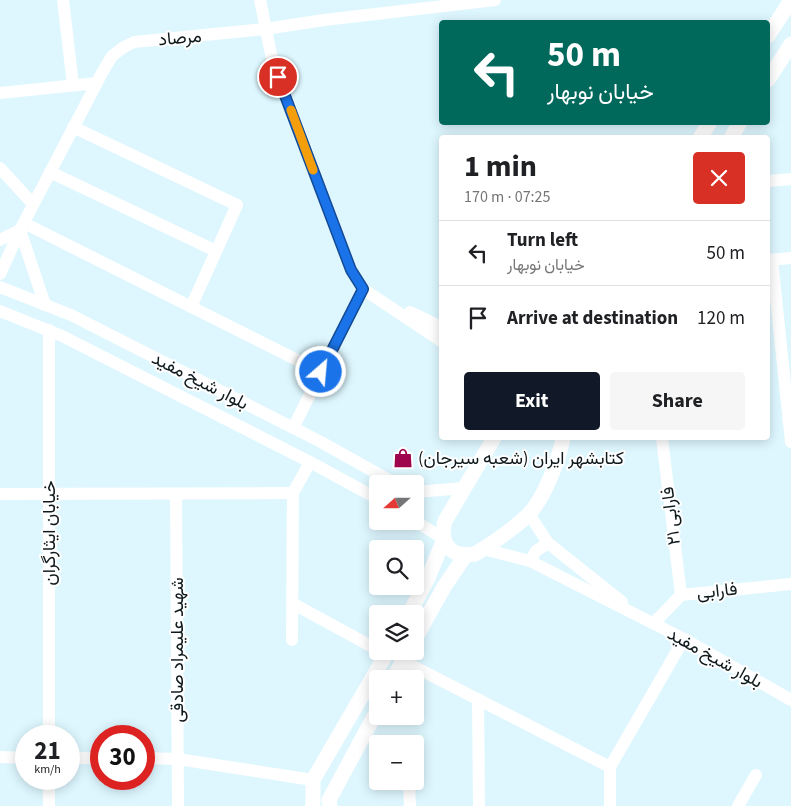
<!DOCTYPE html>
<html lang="en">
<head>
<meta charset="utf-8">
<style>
  body { margin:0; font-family:"Source Sans 3",Vazirmatn,sans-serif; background:#f6f6f6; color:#202124; height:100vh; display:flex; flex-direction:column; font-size:19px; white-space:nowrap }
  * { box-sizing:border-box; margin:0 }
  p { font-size:16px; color:#757577 }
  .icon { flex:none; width:28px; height:28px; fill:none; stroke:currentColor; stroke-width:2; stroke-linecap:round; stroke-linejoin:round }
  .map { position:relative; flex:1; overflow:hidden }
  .sheet { position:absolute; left:439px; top:135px; width:331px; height:305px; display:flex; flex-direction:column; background:#fff; border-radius:5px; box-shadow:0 2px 12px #0003 }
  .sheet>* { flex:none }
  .hud { position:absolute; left:439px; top:20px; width:331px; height:105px; border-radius:5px; box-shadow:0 2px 12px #0003; background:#00695c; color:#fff; overflow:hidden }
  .needle { width:32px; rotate:249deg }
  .fabs { position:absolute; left:369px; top:475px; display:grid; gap:10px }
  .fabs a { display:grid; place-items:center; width:55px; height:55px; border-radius:5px; background:#fff; box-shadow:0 2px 12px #0003; font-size:25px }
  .speed { position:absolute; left:15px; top:725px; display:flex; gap:10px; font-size:25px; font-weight:700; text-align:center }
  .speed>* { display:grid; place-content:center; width:65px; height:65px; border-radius:50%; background:#fff; box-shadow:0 2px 12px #0003; line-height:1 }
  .speed small { font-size:12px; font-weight:400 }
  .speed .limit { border:8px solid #d22; background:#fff; color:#111 }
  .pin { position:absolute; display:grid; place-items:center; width:42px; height:42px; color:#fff; margin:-21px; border:2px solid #fff; border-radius:50%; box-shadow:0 1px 5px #0007 }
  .me { position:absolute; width:55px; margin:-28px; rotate:27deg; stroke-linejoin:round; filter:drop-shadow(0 0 4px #0008) }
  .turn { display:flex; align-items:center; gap:18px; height:105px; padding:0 25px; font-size:22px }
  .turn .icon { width:65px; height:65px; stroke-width:2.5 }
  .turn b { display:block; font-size:35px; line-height:42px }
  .round { display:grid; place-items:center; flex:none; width:52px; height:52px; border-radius:5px; background:#f6f6f6 }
  .head { display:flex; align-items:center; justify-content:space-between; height:85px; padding:0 25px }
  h1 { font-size:30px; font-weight:700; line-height:38px }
  .primary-button { display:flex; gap:10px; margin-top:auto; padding:10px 25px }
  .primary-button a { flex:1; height:58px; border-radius:5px; background:#111827; color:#fff; font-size:20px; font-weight:700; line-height:58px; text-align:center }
  .primary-button a+a { background:#f6f6f6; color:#202124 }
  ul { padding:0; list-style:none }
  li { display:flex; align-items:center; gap:15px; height:65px; padding:0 25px; border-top:1px solid #e0e0e0 }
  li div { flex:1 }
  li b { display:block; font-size:19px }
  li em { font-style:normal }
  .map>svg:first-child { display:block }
</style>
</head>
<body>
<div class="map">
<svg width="791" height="806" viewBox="0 0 791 806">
  <rect width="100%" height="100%" fill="#def7ff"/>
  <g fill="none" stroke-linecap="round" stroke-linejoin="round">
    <g stroke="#fff" stroke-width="12">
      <path d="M63 0 73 85"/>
      <path d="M260 0 272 59 351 270 363 289 441 341"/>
      <path d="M0 93 97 83"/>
      <path d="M73 127 237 205 191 307"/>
      <path d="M0 168 33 204"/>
      <path d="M50 172 216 251"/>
      <path d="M768 181 791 179"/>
      <path d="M24 223 321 372"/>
      <path d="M20 230 45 305"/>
      <path d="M0 240 20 230"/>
      <path d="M768 260 791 258"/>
      <path d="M772 260 791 442"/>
      <path d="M0 274 20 230 103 71 112 56 124 47 134 42 265 29 324 20 495 0"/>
      <path d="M0 287 71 315 321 442 396 484"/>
      <path d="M0 311 62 336 310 462 378 499"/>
      <path d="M410 312 441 327"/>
      <path d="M293 428 363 289"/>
      <path d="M662 438 681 595"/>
      <path d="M415 492 465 488"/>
      <path d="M0 494 293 493"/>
      <path d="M176 494 178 806"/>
      <path d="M529 514 548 543 622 602"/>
      <path d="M415 521 444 539"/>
      <path d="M483 549 530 561 684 639 791 700"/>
      <path d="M530 561 536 551 548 543"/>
      <path d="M292 603 378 650"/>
      <path d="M654 623 681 595 791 584"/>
      <path d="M292 640 293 493 310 462"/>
      <path d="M403 661 610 767"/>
      <path d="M478 699 479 806"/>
      <path d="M49 736V330"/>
      <path d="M0 757 26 758"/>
      <path d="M69 758H101"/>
      <path d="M144 758 178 759 313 780"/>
      <path d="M409 785 410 806"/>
      <path d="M49 806V779"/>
      <path d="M610 806V767L684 639"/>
      <path d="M738 806 756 775"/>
    </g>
    <g stroke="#fff" stroke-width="15">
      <path d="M768 36 791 0"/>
      <path d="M768 80 791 44"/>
      <path d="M700 138 710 122"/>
      <path d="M731 138 740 122"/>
      <path d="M494 438 445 521C439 544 451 558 475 554 493 543 513 529 528 515 544 499 559 459 563 438"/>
      <path d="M409 614 428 578 444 539"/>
      <path d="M415 639 444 587 465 556"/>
      <path d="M393 679 408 651"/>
      <path d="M313 806V780L388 651"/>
      <path d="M330 806 329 800 378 709"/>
    </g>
  </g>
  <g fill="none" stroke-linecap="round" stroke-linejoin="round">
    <defs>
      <path id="route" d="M278 77 351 270 363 289 321 372"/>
    </defs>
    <use href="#route" stroke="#114b97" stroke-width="12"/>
    <use href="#route" stroke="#1a73e8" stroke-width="9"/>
    <path stroke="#f59e0b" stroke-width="9" d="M291 110 313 170"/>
  </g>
  <defs>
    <symbol id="shop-bare" viewBox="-9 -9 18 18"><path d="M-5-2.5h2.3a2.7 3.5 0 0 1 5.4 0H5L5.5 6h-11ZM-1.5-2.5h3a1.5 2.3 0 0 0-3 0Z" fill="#9e054d" stroke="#fff" stroke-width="2.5" paint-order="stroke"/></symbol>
  </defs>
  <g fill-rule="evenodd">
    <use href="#shop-bare" x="389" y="444" width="28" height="28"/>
  </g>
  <g text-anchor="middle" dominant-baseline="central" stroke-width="4" stroke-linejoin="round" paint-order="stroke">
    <g font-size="18" fill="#0e191c" stroke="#fff">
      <text transform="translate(180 38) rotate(-5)">مرصاد</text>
      <text transform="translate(200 381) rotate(27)">بلوار شیخ مفید</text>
      <text transform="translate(671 516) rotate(-97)">فارابی ۲۱</text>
      <text transform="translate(49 533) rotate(-90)">خیابان ایثارگران</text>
      <text transform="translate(717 591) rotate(-6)">فارابی</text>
      <text transform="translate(177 650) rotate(-90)">شهید علیمراد صادقی</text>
      <text transform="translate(715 658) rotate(29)">بلوار شیخ مفید</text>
    </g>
    <g font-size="18" fill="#0e191c" stroke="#fff" text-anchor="start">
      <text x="418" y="458">کتابشهر ایران (شعبه سیرجان)</text>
    </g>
  </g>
</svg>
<div class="fabs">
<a><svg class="needle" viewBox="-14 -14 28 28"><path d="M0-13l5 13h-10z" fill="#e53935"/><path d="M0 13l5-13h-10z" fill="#757577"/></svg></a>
<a><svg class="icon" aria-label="search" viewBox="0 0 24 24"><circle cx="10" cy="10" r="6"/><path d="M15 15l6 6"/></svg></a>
<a><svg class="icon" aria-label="layers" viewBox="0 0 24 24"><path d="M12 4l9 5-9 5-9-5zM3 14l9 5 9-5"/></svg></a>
<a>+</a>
<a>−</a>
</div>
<div class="speed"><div>21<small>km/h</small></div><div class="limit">30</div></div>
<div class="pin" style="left:278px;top:77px;background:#d93025"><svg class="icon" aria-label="arrive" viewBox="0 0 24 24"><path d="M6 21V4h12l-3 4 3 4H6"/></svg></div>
<svg class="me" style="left:321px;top:372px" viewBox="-20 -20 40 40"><circle r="17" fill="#1a73e8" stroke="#fff" stroke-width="3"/><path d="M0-11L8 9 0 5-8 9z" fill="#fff"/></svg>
<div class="hud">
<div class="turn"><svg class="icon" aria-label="left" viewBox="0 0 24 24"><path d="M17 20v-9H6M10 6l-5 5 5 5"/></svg><div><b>50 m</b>خیابان نوبهار</div></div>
</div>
<section class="sheet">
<div class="head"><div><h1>1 min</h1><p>170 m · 07:25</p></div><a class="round" style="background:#d93025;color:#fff"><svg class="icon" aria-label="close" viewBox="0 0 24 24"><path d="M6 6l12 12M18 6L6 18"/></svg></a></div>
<ul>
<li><svg class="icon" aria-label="left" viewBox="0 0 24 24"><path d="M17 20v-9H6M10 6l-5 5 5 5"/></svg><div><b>Turn left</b><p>خیابان نوبهار</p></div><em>50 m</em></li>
<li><svg class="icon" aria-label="arrive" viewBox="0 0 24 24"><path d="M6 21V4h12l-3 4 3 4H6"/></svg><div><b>Arrive at destination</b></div><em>120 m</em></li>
</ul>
<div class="primary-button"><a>Exit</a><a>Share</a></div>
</section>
</div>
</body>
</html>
